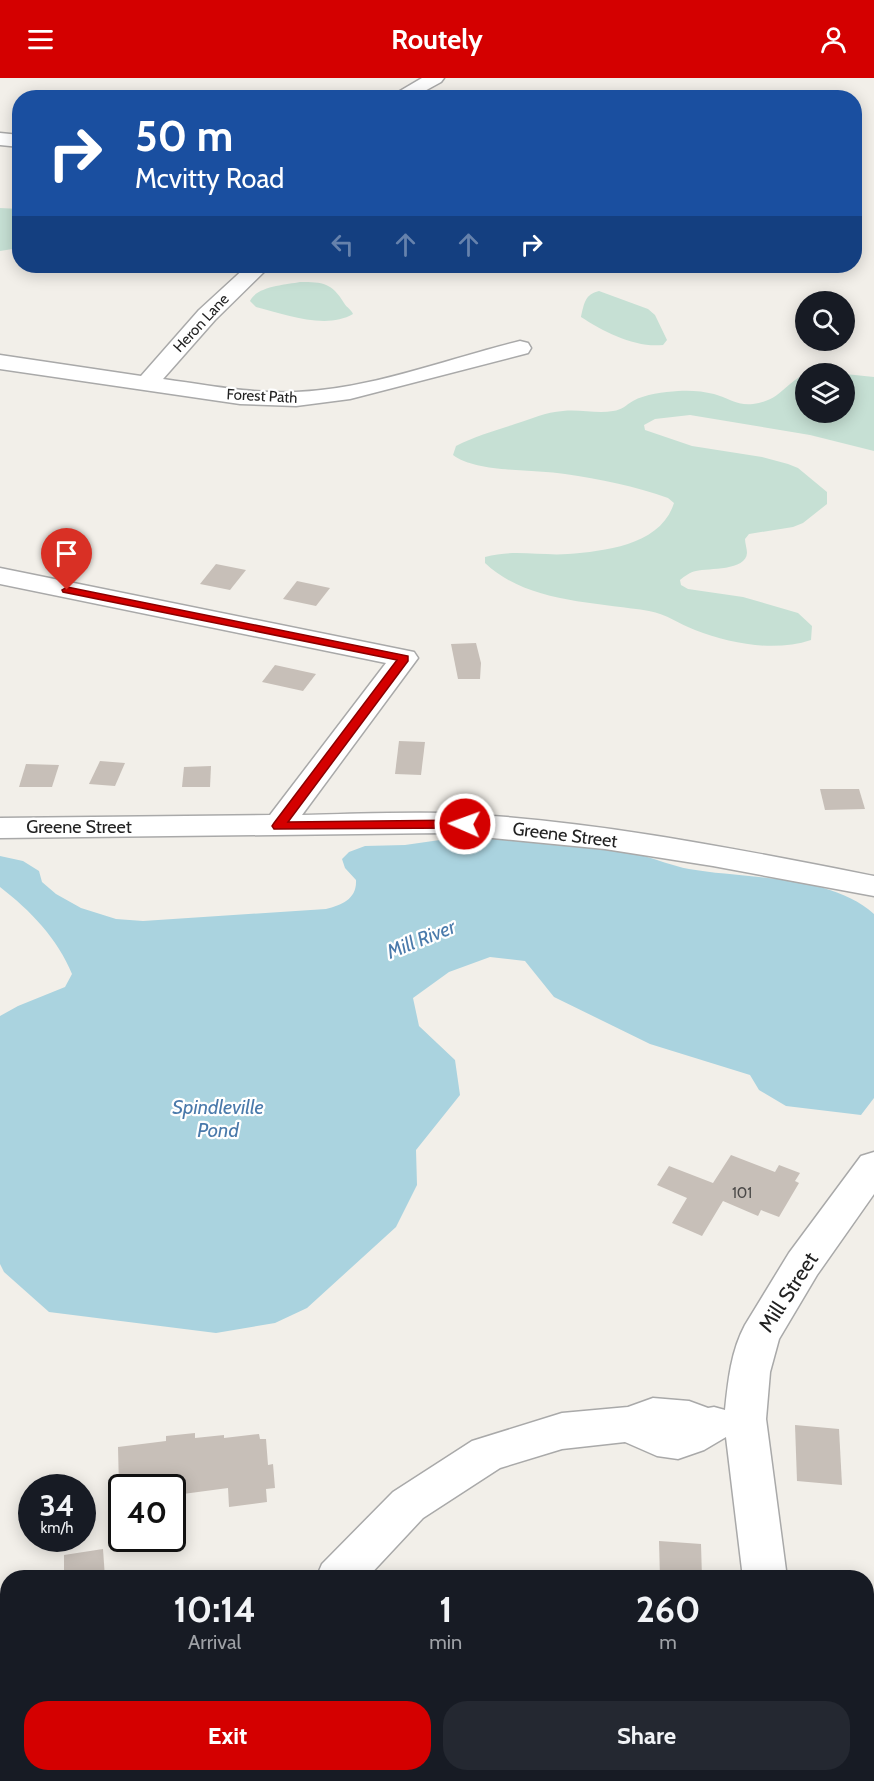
<!DOCTYPE html>
<html lang="en">
<head>
<meta charset="utf-8">
<style>
  body { margin:0; font-family:Cabin,sans-serif; background:#242831; color:#f1f3f6; height:100vh; display:flex; flex-direction:column; font-size:22px; white-space:nowrap }
  * { box-sizing:border-box; margin:0 }
  p { font-size:20px; color:#9ea1a6 }
  .icon { flex:none; width:33px; height:33px; fill:none; stroke:currentColor; stroke-width:2; stroke-linecap:round; stroke-linejoin:round }
  .map { position:relative; flex:1; overflow:hidden }
  .side { position:absolute; left:0px; top:1492px; width:874px; height:212px; display:flex; flex-direction:column; background:#171b24; border-radius:24px 24px 0 0; box-shadow:0 3px 15px #0003 }
  .side>* { flex:none }
  .hud { position:absolute; left:12px; top:12px; width:850px; height:183px; border-radius:24px; box-shadow:0 3px 15px #0003; background:#1a4fa0; color:#fff; overflow:hidden }
  .fabs { position:absolute; left:795px; top:213px; display:grid; gap:12px }
  .fabs a { display:grid; place-items:center; width:60px; height:60px; border-radius:50%; background:#171b24; box-shadow:0 3px 15px #0003; font-size:30px }
  .speed { position:absolute; left:18px; top:1396px; display:flex; gap:12px; font-size:30px; font-weight:700; text-align:center }
  .speed>* { display:grid; place-content:center; width:78px; height:78px; border-radius:50%; background:#171b24; box-shadow:0 3px 15px #0003; line-height:1 }
  .speed small { font-size:15px; font-weight:400 }
  .speed .limit { border:3px solid #111; border-radius:9px; background:#fff; color:#111 }
  .pin { position:absolute; display:grid; place-items:center; width:51px; height:51px; color:#fff; margin:-62px -26px; border-radius:50% 50% 50% 0; rotate:-45deg; box-shadow:0 0 6px #0007 }
  .pin .icon { rotate:45deg }
  .me { position:absolute; width:66px; margin:-33px; rotate:272deg; stroke-linejoin:round; filter:drop-shadow(0 0 4px #0008) }
  .turn { display:flex; align-items:center; gap:21px; height:126px; padding:0 24px; font-size:27px }
  .turn .icon { width:78px; height:78px; stroke-width:2.5 }
  .turn b { display:block; font-size:42px; line-height:51px }
  .lanes { display:flex; align-items:center; height:57px; padding:0 24px; background:#0003; justify-content:center; gap:30px; direction:ltr }
  .lanes .off { opacity:.35 }
  .eta { display:flex; justify-content:space-evenly; align-items:center; height:102px; text-align:center }
  .eta b { font-size:36px; font-weight:700; line-height:42px }
  .primary-button { display:flex; gap:12px; margin-top:auto; padding:12px 24px }
  .primary-button a { flex:1; height:69px; border-radius:24px; background:#d40000; color:#fff; font-size:24px; font-weight:700; line-height:69px; text-align:center }
  .primary-button a+a { background:#242831; color:#f1f3f6 }
  header { display:flex; justify-content:space-between; align-items:center; height:78px; padding:0 24px; background:#d40000; color:#fff; font-size:27px; font-weight:700 }
  .map>svg:first-child { display:block }
</style>
</head>
<body>
<header><svg class="icon" aria-label="menu" viewBox="0 0 24 24"><path d="M4 6h16M4 12h16M4 18h16"/></svg>Routely<svg class="icon" aria-label="person" viewBox="0 0 24 24"><circle cx="12" cy="8" r="4"/><path d="M4 21q1-7 8-7t8 7"/></svg></header>
<div class="map">
<svg width="874" height="1703" viewBox="0 0 874 1703">
  <rect width="100%" height="100%" fill="#f2efe9"/>
  <g fill="#c6e0d4">
    <path d="M0 130 19 131V170L0 173Z"/>
    <path d="M300 204C323 204 332 205 344 225 347 230 351 231 353 236 326 252 284 236 256 229L250 223C257 208 285 207 300 204Z"/>
    <path d="M599 213 648 231 655 237 667 262 663 267C635 270 604 254 581 239 584 226 585 216 599 213Z"/>
    <path d="M815 293 838 295 806 296V334H844L845 296 874 299V373L810 357 690 337 655 341 644 347 645 352 692 368 762 379 788 386 798 390 827 414V426L803 445 793 449 749 456 745 461C745 465 747 471 747 475 746 493 709 490 696 493 690 494 685 498 680 502L681 507 688 511 743 519 798 535 812 548 811 562C775 574 731 566 695 552 679 546 667 536 649 533 595 524 527 525 485 485V479C513 471 540 478 568 476 606 473 661 467 674 425L668 420C635 408 600 401 565 396 535 391 476 395 453 377L456 368C475 358 494 353 515 346 532 341 545 334 563 333 580 331 597 336 613 333 622 332 626 327 633 323 645 316 664 314 678 313 689 312 703 313 714 316 728 320 738 328 753 326 785 322 785 300 815 293Z"/>
    <path d="M874 1555V1634L867 1627V1558Z"/>
  </g>
  <path fill="#aad3df" d="M531 759C568 763 604 769 640 777 657 781 672 788 689 791 745 801 830 796 874 836V1020L861 1037 786 1028 759 1012 750 997 650 966 554 919 525 883 490 879 449 894 413 920 419 948 455 982 460 1017 416 1072 417 1107 396 1149 307 1230 275 1245 216 1255 49 1234 4 1194 0 1186V938L18 928 65 909 72 896C58 861 30 832 0 809V778L23 783 39 793 42 804 56 816 81 830 116 841 143 843 326 831C342 827 357 821 356 802L345 790 342 781 349 774 365 768 405 767 440 762Z"/>
  <g fill="#c7bfb8">
    <path d="M216 486 246 492 230 512 200 506Z"/>
    <path d="M297 503 330 510 316 528 283 521Z"/>
    <path d="M476 565 481 585 480 601H458L451 566Z"/>
    <path d="M275 587 316 596 303 613 262 604Z"/>
    <path d="M399 663 425 664 421 697 395 696Z"/>
    <path d="M100 683 125 685 115 708 89 706Z"/>
    <path d="M26 686 59 687 52 709H19Z"/>
    <path d="M211 688 210 709H182L184 689Z"/>
    <path d="M820 711H859L865 731 825 732Z"/>
    <path d="M731 1077 775 1094 779 1087 800 1095 795 1103 799 1105 779 1139 761 1132 758 1138 723 1123 702 1158 672 1145 687 1120 657 1107 669 1088 713 1105Z"/>
    <path d="M795 1347 839 1351 842 1407 797 1403Z"/>
    <path d="M195 1355V1360L224 1357V1360L259 1356 260 1361H266L268 1387 273 1386 275 1410 266 1411 267 1424 229 1429 228 1410 183 1416 182 1410H119L118 1369 166 1363V1358Z"/>
    <path d="M659 1463 701 1466 702 1500H660Z"/>
    <path d="M103 1471 105 1500H64V1477Z"/>
  </g>
  <g fill="none" stroke-linecap="round" stroke-linejoin="round">
    <defs>
      <g id="minor">
        <path d="M422 0H444L441 4 412 20H388Z"/>
        <path d="M0 55 20 57V69L0 67Z"/>
        <path d="M247 188H270L215 242 163 301C207 307 251 316 296 314 372 311 447 281 520 263L528 265 531 270 528 275 350 321 296 328 240 326 0 291V277L141 298 199 232Z"/>
        <path d="M0 490 414 574 418 580 302 737C349 736 396 734 443 735 588 741 732 770 874 798V818L713 788 605 771 442 755 0 760V740L270 737 386 585 0 506Z"/>
        <path d="M874 1074V1116L817 1197 779 1261 770 1294 766 1341 787 1500H743L726 1359 704 1372 678 1381 657 1378 625 1364 562 1371 500 1390 423 1440 367 1500H316L322 1486 393 1414 472 1363 562 1335 628 1329 653 1320 689 1323 708 1330 714 1329 725 1332C728 1303 731 1273 745 1247L789 1175 861 1078Z"/>
        <path d="M8 1646V1692L0 1693V1647Z"/>
        <path d="M787 1696H835L836 1703H788Z"/>
      </g>
    </defs>
    <use href="#minor" stroke="#a9a9a9" stroke-width="3"/>
    <use href="#minor" fill="#fff" fill-rule="evenodd"/>
  </g>
  <path fill="#d40000" stroke="#8a0000" stroke-width="1.5" d="M67 509 408 578V583L288 744 465 742 471 746 465 750 274 751 272 748 274 745 397 582 63 514 62 512Z"/>
  <g text-anchor="middle" dominant-baseline="central" stroke-width="4.5" stroke-linejoin="round" paint-order="stroke">
    <g font-size="15" fill="#222" stroke="#fff">
      <text transform="translate(201 245) rotate(-47)">Heron Lane</text>
      <text transform="translate(262 318) rotate(3)">Forest Path</text>
    </g>
    <g font-size="15" fill="#4b4948">
      <text x="742" y="1115">101</text>
    </g>
    <g font-size="18" fill="#222" stroke="#fff">
      <text x="79" y="749">Greene Street</text>
      <text transform="translate(565 757) rotate(7)">Greene Street</text>
    </g>
    <g font-size="20" font-style="italic" fill="#4a7aab" stroke="#fff">
      <text transform="translate(421 861) rotate(-22)">Mill River</text>
      <text x="218" y="1029">Spindleville<tspan x="218" dy="23">Pond</tspan></text>
    </g>
    <g font-size="21" fill="#222" stroke="#fff">
      <text transform="translate(788 1214) rotate(-57)">Mill Street</text>
    </g>
  </g>
</svg>
<div class="fabs">
<a><svg class="icon" aria-label="search" viewBox="0 0 24 24"><circle cx="10" cy="10" r="6"/><path d="M15 15l6 6"/></svg></a>
<a><svg class="icon" aria-label="layers" viewBox="0 0 24 24"><path d="M12 4l9 5-9 5-9-5zM3 14l9 5 9-5"/></svg></a>
</div>
<div class="speed"><div>34<small>km/h</small></div><div class="limit">40</div></div>
<div class="pin" style="left:67px;top:512px;background:#d93025"><svg class="icon" aria-label="arrive" viewBox="0 0 24 24"><path d="M6 21V4h12l-3 4 3 4H6"/></svg></div>
<svg class="me" style="left:465px;top:746px" viewBox="-20 -20 40 40"><circle r="17" fill="#d40000" stroke="#fff" stroke-width="3"/><path d="M0-11L8 9 0 5-8 9z" fill="#fff"/></svg>
<div class="hud">
<div class="turn"><svg class="icon" aria-label="right" viewBox="0 0 24 24"><path d="M7 20v-9h11M14 6l5 5-5 5"/></svg><div><b>50 m</b>Mcvitty Road</div></div>
<div class="lanes"><svg class="icon off" aria-label="left" viewBox="0 0 24 24"><path d="M17 20v-9H6M10 6l-5 5 5 5"/></svg><svg class="icon off" aria-label="ahead" viewBox="0 0 24 24"><path d="M12 20V5M6 11l6-6 6 6"/></svg><svg class="icon off" aria-label="ahead" viewBox="0 0 24 24"><path d="M12 20V5M6 11l6-6 6 6"/></svg><svg class="icon" aria-label="right" viewBox="0 0 24 24"><path d="M7 20v-9h11M14 6l5 5-5 5"/></svg></div>
</div>
<section class="side">
<div class="eta">
<div><b>10:14</b><p>Arrival</p></div>
<div><b>1</b><p>min</p></div>
<div><b>260</b><p>m</p></div>
</div>
<div class="primary-button"><a>Exit</a><a>Share</a></div>
</section>
</div>
</body>
</html>
